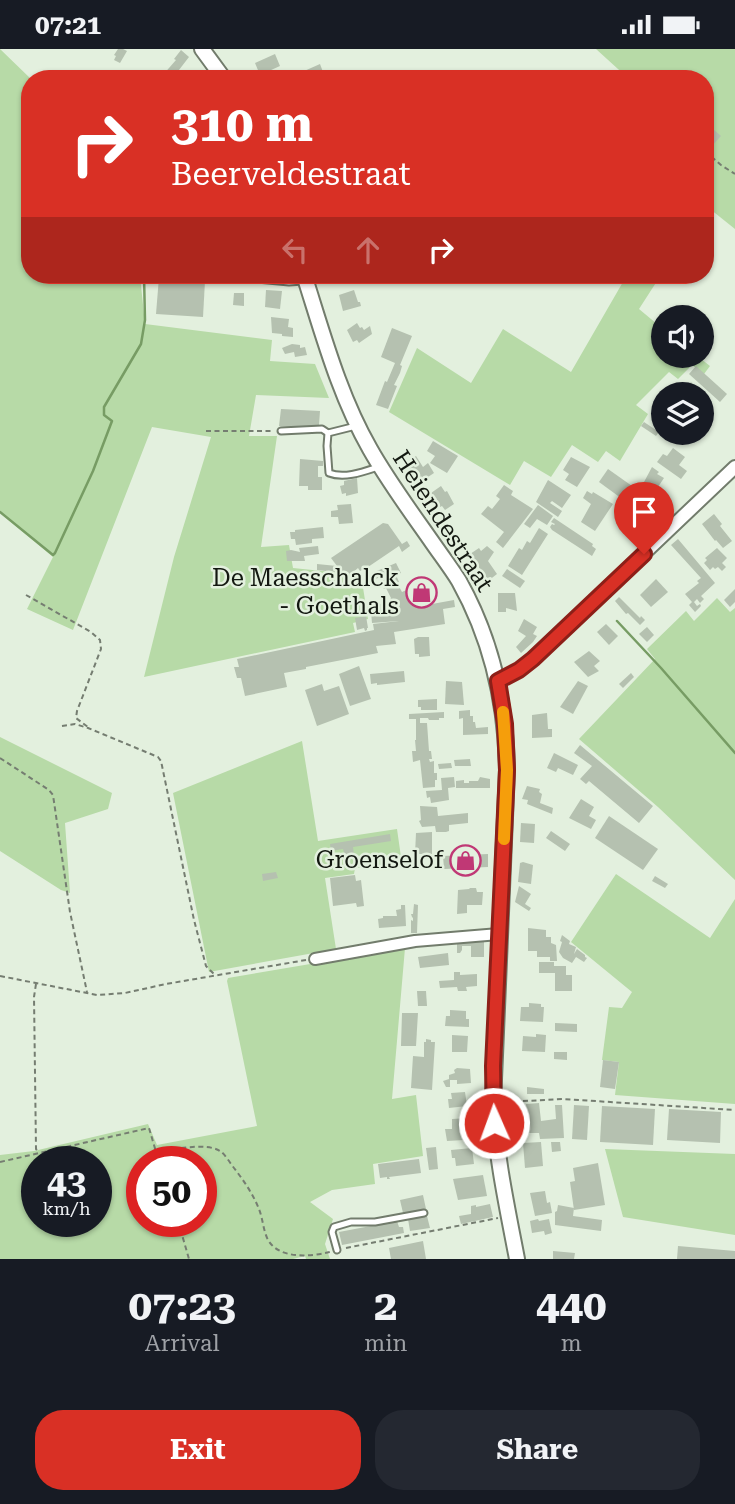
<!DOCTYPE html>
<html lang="en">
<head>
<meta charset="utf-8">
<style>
  body { margin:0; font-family:"Roboto Serif",serif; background:#242831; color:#f1f3f6; height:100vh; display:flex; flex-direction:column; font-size:26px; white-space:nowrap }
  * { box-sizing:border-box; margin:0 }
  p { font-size:23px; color:#9ea1a6 }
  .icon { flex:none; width:38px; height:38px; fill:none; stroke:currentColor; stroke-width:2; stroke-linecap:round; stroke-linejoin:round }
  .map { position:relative; height:1210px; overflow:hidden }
  .drawer { display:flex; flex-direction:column; background:#171b24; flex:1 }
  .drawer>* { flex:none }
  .top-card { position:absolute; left:21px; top:21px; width:693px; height:214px; border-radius:28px; box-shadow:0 2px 5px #0004; background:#d93025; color:#fff; overflow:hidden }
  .fabs { position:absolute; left:651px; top:256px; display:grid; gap:14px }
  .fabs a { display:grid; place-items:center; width:63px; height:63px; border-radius:50%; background:#171b24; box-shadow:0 2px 5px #0004; font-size:35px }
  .speed { position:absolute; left:21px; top:1097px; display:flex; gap:14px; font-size:35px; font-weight:700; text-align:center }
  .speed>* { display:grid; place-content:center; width:91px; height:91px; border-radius:50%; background:#171b24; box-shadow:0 2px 5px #0004; line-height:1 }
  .speed small { font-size:18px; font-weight:400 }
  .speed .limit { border:10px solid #d22; background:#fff; color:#111 }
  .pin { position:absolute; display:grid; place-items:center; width:60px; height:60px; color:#fff; margin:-72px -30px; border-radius:50% 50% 50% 0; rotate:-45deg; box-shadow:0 0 7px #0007 }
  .pin .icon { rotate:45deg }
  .me { position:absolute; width:77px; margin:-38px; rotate:358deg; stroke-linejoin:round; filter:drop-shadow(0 0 5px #0008) }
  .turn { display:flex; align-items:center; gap:24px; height:147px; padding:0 35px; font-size:32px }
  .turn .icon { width:91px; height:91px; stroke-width:2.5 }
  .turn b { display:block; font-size:49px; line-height:60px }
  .lanes { display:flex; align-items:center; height:66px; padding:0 35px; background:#0003; justify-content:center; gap:35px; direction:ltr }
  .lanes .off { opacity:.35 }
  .eta { display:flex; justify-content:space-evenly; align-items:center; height:119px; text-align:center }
  .eta b { font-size:42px; font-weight:700; line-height:49px }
  .primary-button { display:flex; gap:14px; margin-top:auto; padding:14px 35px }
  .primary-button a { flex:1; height:80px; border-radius:28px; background:#d93025; color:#fff; font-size:28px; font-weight:700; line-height:80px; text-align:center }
  .primary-button a+a { background:#242831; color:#f1f3f6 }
  .status { display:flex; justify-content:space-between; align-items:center; height:49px; padding:0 35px; background:#171b24; direction:ltr }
  .status svg { height:19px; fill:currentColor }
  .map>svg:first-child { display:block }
</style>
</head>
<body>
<div class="status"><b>07:21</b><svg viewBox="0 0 49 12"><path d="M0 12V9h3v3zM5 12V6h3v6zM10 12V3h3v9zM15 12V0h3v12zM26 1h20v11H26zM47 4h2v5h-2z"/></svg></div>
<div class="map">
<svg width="735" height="1210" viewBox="0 0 735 1210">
  <rect width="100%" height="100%" fill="#e3f0de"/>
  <g fill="#b7daa7" fill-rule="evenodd">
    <path d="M0 0 31 30H30V226H93V231L140 227 145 275 272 291 270 312 315 315 329 349 256 346 249 387H277L261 498 289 496 293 519 361 526 368 570 353 574 355 583 144 628 174 508 211 388 152 378 73 581 27 560 53 508 0 464Z"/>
    <path d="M596 0H735V180L705 156V30H629Z"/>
    <path d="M627 226H655L659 229 639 260 663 280V306H696L710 317 704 325 692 316 678 330 669 323 636 356 648 365 620 412 606 402 598 413 572 396 551 428 524 412 510 436 389 363 417 299 471 334 503 280 571 323Z"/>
    <path d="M717 549 730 563 735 559V831L658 758 579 690 655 610 647 600 686 562 694 572Z"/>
    <path d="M0 688 112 744 108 760 65 774 70 844 61 841 0 802Z"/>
    <path d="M302 692 318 792 397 780 402 815 355 819 354 825 325 829 336 900 209 923 173 744Z"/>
    <path d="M616 825 710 889 735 850V1055L615 1046 619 1013 602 1011 609 958 622 959 632 943 571 893Z"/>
    <path d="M405 899 392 1050 416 1046 423 1107 373 1115 375 1135 332 1141 310 1153 333 1170 325 1195 330 1210H306L305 1207 293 1210H0V1106L34 1102 148 1075 157 1096 257 1077 227 932 228 929ZM37 1113H96V1172H37ZM142 1113H201V1172H142Z"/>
    <path d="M605 1100 735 1105V1186L623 1168Z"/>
  </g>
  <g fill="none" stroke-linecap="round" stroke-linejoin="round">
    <g stroke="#779c64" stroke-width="2.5">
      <path d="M0 463 53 506 55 504 93 422 112 372 104 366V358L141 295 145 271 144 226"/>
      <path d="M617 572 661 619 735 704"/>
    </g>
  </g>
  <g fill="#b5c1b0">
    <path d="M118 0H123L127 2 120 14 114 11 116 7 114 6Z"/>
    <path d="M181 1 189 8 172 30H162V27L176 11 174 10Z"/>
    <path d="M275 5 280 17 260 26 255 14Z"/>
    <path d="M320 15 323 23 326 21 330 30H306L302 23Z"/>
    <path d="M705 73 721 87 711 98 705 94Z"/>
    <path d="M159 228 205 232 203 268 156 265Z"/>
    <path d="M266 241 282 242 280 260 265 258Z"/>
    <path d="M354 241 358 253H360L361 257 343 262 339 246Z"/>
    <path d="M234 244H244V257L233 256Z"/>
    <path d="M271 268 289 270 288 278 293 279V288L282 287V285L272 284Z"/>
    <path d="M357 274 360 279 362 278 364 281 370 277 372 285 359 294 357 291 353 293 347 281Z"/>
    <path d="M392 279 412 287 400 316 402 317 400 324 394 336 397 337 388 360 376 356 385 332 387 333 395 314 381 308Z"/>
    <path d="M292 295 300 296V299L305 298 307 306 295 308 294 303 285 305 282 299Z"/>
    <path d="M696 317 727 345 720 353 689 325Z"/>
    <path d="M691 333 695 338 693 340 698 345H679Z"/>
    <path d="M281 360 320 362 319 376H312L311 379 279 377Z"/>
    <path d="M658 366 663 372V381L662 379 660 381 657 379 659 377 653 371Z"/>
    <path d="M644 373 659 383 656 387 641 377Z"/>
    <path d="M665 383H696L683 395 673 384 670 388Z"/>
    <path d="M433 392 458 407 447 424 430 414 435 407 427 402Z"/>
    <path d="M673 399 685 408 679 416 687 422 681 430 657 413 663 405 667 407Z"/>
    <path d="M416 407 423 418 428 414 434 424 422 432 418 425 413 429 404 415Z"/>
    <path d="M571 408 590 418 577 438 565 431 569 425 563 421Z"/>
    <path d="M300 410 323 412V417H318V428H322V441H308V437H299Z"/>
    <path d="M652 418 659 423 657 425 664 429 656 441 644 433Z"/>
    <path d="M608 420 649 449 640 463 599 433Z"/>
    <path d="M357 429 358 444 346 447V444L342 445 340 437 344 436V432Z"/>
    <path d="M548 431 571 446 562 459 552 452 550 454 562 462 558 468 536 453Z"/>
    <path d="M504 436 513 442 511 446 533 460 503 499 496 493 504 483 481 465 488 457 492 460 500 450 496 447Z"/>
    <path d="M441 437 445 443 447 442 454 455 445 461 442 457 440 458 431 444Z"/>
    <path d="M587 442 592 445 593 443 613 455 595 482 581 473 591 455 583 449Z"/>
    <path d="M351 455 353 474 339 475 338 468H331V462L338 461 337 456Z"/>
    <path d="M538 456 553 467 547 476 537 470 530 479 524 475Z"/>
    <path d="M714 465 722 475 720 477 732 492 723 499 716 491 715 492 702 475Z"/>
    <path d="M554 469 593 495 592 497 596 500 592 507 552 481 550 478 552 475 554 476 555 475 551 473Z"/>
    <path d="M383 474 388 475 402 495 407 492 410 497 402 503 399 497 368 518 360 522 358 519 351 525 317 521V515L337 517 331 509Z"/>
    <path d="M323 478 324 489 312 490V494L296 496 295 490H291L290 483H295V481Z"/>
    <path d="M539 479 548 485 522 526 508 517 519 499 522 501 527 492 530 494Z"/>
    <path d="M678 490 715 534 701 547 704 550 700 554 697 550 694 553 697 557 700 555 701 557 695 563 689 556 692 553 685 545 699 534 697 532 701 529 671 496Z"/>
    <path d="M318 497 319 505 304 507 305 512H287L286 502 291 501 300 503 299 499Z"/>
    <path d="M487 497 494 503 488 512 497 525 488 532 470 505 479 499 481 502Z"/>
    <path d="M717 499 727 509 722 514 726 518 722 522 718 518 715 520 713 518 710 521 704 514 707 511 705 509Z"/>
    <path d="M396 514 401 524 396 526 399 533 397 534 402 543 413 538V539L424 531 430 542 428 543 432 550V555L454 551 455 558 443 560 445 575 394 583 396 595 376 597 378 604 306 618V620L284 624 287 638 245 647 241 629H237L234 618H239L237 610 374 581 373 575 399 572 372 574 371 563 368 564 367 557 389 554 391 549 386 539 384 540 380 533 382 531 381 528 375 530 372 524Z"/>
    <path d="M507 520 525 532 520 539 502 527Z"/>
    <path d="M656 530 668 543 651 558 640 546Z"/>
    <path d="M735 540V553L730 558 724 551Z"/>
    <path d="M498 544H515L517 562 506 559V563H498Z"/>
    <path d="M619 548 640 569 641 567 645 571 640 576 628 564 626 565 615 552Z"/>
    <path d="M366 567 368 579H367V581L365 582 364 579 357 581 355 569Z"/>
    <path d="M524 570 537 578 533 585 537 587 533 593 521 604 516 598 526 587 518 582Z"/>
    <path d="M606 575 618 587 609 596 597 583Z"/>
    <path d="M647 578 654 586 647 593 639 585Z"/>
    <path d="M418 588H429L430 607 419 608V605H415L414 590Z"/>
    <path d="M589 602 600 612 594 617 599 622 588 628 574 613Z"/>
    <path d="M359 617 371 650 350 657 339 625Z"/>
    <path d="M404 622 405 633 377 636V634L371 635 370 625Z"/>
    <path d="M631 624 634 628 623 639 619 635Z"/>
    <path d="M446 632 462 633 464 656 445 655Z"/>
    <path d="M578 632 588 637 573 665 560 658Z"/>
    <path d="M322 635 324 642 339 637 349 665 317 677 305 641Z"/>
    <path d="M437 650V661H421V658H418V651Z"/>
    <path d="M470 661V667H473V673H475L476 679 488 678V685L463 686V669L459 670V662Z"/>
    <path d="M444 663V669H439V671H429L428 669H420V674H427L429 702H431L432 710H429L430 713 434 712V724H437V731H435V738L423 739 420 711 413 713 412 702H416L415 691H416V670H409V665Z"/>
    <path d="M547 664 548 680H552V688L532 689V666Z"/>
    <path d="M580 696 653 757 639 774 589 732 586 735 580 730 592 717 574 704Z"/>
    <path d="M554 704 578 716 573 726 558 719 556 723 547 719Z"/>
    <path d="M470 710 471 717H455L454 711Z"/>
    <path d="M451 714 452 719 439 720 438 715Z"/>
    <path d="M454 728 455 738 448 739 449 751 431 754 430 748 427 749 426 742 442 741 441 729Z"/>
    <path d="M480 728 490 730V739H456V732L464 731V734H469V732H478Z"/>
    <path d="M527 737 540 740 539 743 542 745 540 754 553 759 552 765 527 755 528 751 522 750Z"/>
    <path d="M581 750 594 758 589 767 596 771 591 780 569 769Z"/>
    <path d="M420 757 437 758 438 767 468 764V774L449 776V782L446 783H436L435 777 422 778 419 772 421 771Z"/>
    <path d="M609 767 658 800 643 821 595 789Z"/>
    <path d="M521 774 535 775 534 794 520 793Z"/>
    <path d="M551 782 570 795 565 802 546 789Z"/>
    <path d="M432 783V805H415L416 784Z"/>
    <path d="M390 785 391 792 353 798 354 806 345 807 343 800 331 802 330 795Z"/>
    <path d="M488 805V818L444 820 443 807Z"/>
    <path d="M523 813 533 816 531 835 518 833 520 814Z"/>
    <path d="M276 823 278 829 263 832 262 825Z"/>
    <path d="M355 826 356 832 361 831 364 857 357 858 356 854 333 857 330 829Z"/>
    <path d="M655 827 668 835 665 839 652 832Z"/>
    <path d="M519 837 531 845 525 855 531 859 529 862 515 853Z"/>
    <path d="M470 839H476L477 843H483L482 856H467V864L457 865 458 841 469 840Z"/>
    <path d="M414 855 418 856 417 884H411V871L413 872V869L412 868 411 865H413Z"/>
    <path d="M401 856H405L406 877 379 879 378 870 383 869V867H397L396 861 401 860Z"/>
    <path d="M528 879 546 881V888H551V894L556 896 557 912H550V908H537V902H528Z"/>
    <path d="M562 886 570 892 569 895 576 898 574 905 577 900 585 906V908L587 909 584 913 576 908 572 914 563 909 559 903 562 893 560 892Z"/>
    <path d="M457 892 484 893V908H471V897H462V901L460 904H457Z"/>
    <path d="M448 904 449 916 420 919 418 908Z"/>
    <path d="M539 913H554V917H566V926H572V942H555V924H539Z"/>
    <path d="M454 923H460V926L477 925V937L466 938 467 942H458L457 938 440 939 439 932 454 931Z"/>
    <path d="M417 942H426L427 957H418Z"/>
    <path d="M529 954 541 955V958H544L543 973 520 972 521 958H529Z"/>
    <path d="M450 961 466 962V970H469V978L445 977 446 967H450Z"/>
    <path d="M402 964H418L416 997H401Z"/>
    <path d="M555 974 577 975V983L555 982Z"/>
    <path d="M536 985 546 986 545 1003 522 1002 523 987 536 988Z"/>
    <path d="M452 986 468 987 467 1003H452Z"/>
    <path d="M426 990 431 991V993H435L432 1041 411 1039 413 1007 424 1008V993H426Z"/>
    <path d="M554 1003H567V1011L554 1010Z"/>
    <path d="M603 1011 619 1013 615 1040 600 1038Z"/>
    <path d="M457 1019 470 1020 471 1034 457 1035V1031H450V1038H446L443 1032 449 1030V1026L455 1024 454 1021Z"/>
    <path d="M527 1038 544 1040V1045H527Z"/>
    <path d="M465 1043 467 1057 449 1059 448 1050H452L451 1044Z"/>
    <path d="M539 1054 541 1072 556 1070 555 1056H562L564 1089 540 1090 539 1084H529L526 1055Z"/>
    <path d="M574 1056 589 1057 587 1091 572 1090Z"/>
    <path d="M602 1057 655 1060 653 1096 600 1093Z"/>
    <path d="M669 1060 721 1063 720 1094 667 1091Z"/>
    <path d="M469 1069 470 1085H463L464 1091 447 1092 445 1080H452V1070Z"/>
    <path d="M541 1093 543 1117 525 1119 523 1094Z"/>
    <path d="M551 1093H560L561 1102 552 1103Z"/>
    <path d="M436 1098 438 1120 429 1121 426 1099Z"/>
    <path d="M472 1099 474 1115 456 1117 455 1109H452L451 1101Z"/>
    <path d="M419 1110 421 1124 389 1128 390 1130H387V1128L380 1129 378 1115Z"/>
    <path d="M598 1114 605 1156 574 1161 570 1133 575 1132 573 1119Z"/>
    <path d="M483 1126 487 1147 458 1151 453 1130Z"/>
    <path d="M545 1142 547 1154 550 1153 552 1164 535 1167 530 1144Z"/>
    <path d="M423 1146 426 1160 403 1164 400 1151Z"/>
    <path d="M490 1155 493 1168 461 1175 459 1167 471 1165V1157L476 1156V1158Z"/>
    <path d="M558 1156 574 1159 573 1167 602 1171 601 1182 555 1176V1163L557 1162Z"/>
    <path d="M427 1167 430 1179 410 1182 408 1170Z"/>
    <path d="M538 1170 539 1172 549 1170 552 1184 545 1186 544 1182 532 1184 530 1172Z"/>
    <path d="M397 1172 399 1178H403L404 1184 342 1196 339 1183Z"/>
    <path d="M423 1192 426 1210H391L389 1199Z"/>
    <path d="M678 1197 735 1202V1210H677Z"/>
    <path d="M553 1202 575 1204 574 1210H553Z"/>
  </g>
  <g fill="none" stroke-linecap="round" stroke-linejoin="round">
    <defs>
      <g id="service">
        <path d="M213 226 289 233 303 232"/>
        <path d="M356 377 328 384 327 397 329 424C344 430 363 423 378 418"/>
        <path d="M281 382 322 380 328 384"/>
        <path d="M337 1201 332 1183 334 1178 351 1173H375L424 1164"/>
      </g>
      <path id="minor" d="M315 910 415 892 499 885"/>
      <path id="tertiary" d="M498 632 519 621 533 610 735 418"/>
      <g id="secondary">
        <path d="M202 0 224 30"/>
        <path d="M304 226C323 285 339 346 370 400 388 432 411 463 432 493 441 506 451 519 459 532 492 591 506 655 507 721L493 1054C496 1107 507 1158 517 1210"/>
      </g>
    </defs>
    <use href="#service" stroke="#727c6c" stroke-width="9"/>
    <use href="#minor" stroke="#727c6c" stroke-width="14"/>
    <use href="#tertiary" stroke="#727c6c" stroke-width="16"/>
    <use href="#secondary" stroke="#727c6c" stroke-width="18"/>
    <g stroke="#757d71" stroke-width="2" stroke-dasharray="5 3.5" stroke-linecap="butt">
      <path d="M705 102 721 116 735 125"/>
      <path d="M68 229 76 231 110 226"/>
      <path d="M206 382H272"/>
      <path d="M26 546 91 583 100 591 101 600 77 662 76 669 88 678"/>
      <path d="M62 677 75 675 88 679 158 708 161 712 194 871 206 917 216 927"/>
      <path d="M0 709 49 741 53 746 70 863 87 943"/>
      <path d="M0 927 97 946 125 944 166 935 306 911"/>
      <path d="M36 935 34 948 36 1100 39 1103"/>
      <path d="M506 1053 563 1050 735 1061"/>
      <path d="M156 1102C172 1101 206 1093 220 1102 225 1105 230 1114 234 1119 244 1132 253 1145 259 1160 263 1170 263 1181 268 1191 279 1210 309 1208 330 1203"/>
      <path d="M0 1113 149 1079 159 1113"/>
      <path d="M178 1172 189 1210"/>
      <path d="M346 1199 498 1169"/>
    </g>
    <use href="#service" stroke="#fff" stroke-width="5"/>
    <use href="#minor" stroke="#fff" stroke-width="10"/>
    <use href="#tertiary" stroke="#fff" stroke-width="12"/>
    <use href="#secondary" stroke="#fff" stroke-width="14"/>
  </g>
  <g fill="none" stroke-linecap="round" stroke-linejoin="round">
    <defs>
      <path id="route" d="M494 1074 493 1017 507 721 505 675 498 632 519 621 533 610 644 505"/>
    </defs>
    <use href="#route" stroke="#8d1f18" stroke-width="18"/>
    <use href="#route" stroke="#d93025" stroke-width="12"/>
    <path stroke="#f59e0b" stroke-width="12" d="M503 663 507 721 504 790"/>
  </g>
  <defs>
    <symbol id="shop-ring" viewBox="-11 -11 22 22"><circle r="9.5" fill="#e3f0de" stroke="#c03875" stroke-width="1.5"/><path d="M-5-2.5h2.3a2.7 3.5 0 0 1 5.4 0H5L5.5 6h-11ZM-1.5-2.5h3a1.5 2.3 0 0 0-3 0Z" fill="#c03875"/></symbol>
  </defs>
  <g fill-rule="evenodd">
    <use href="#shop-ring" x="404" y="526" width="35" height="35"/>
    <use href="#shop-ring" x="448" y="794" width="35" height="35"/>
  </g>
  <g text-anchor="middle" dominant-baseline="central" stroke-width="5" stroke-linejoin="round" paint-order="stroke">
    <g font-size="24" fill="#131811" stroke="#e3f0de">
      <text transform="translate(443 472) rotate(57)">Heiendestraat</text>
    </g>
    <g font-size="24" fill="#131811" stroke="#e3f0de" text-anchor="end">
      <text x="399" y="529">De Maesschalck<tspan x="399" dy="28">- Goethals</tspan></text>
      <text x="443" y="811">Groenselof</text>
    </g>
  </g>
</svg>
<div class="fabs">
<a><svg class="icon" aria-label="sound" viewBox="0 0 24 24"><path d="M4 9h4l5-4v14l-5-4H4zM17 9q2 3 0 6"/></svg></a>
<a><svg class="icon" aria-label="layers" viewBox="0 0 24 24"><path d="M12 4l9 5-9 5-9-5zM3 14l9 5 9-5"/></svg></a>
</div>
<div class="speed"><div>43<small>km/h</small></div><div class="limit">50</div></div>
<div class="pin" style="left:644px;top:505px;background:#d93025"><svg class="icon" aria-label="arrive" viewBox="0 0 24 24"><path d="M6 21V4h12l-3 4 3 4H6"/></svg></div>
<svg class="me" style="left:494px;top:1074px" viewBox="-20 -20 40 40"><circle r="17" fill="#d93025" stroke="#fff" stroke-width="3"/><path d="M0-11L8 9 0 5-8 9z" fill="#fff"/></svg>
<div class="top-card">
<div class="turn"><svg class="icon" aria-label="right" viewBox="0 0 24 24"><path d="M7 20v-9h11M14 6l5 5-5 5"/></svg><div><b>310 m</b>Beerveldestraat</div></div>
<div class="lanes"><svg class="icon off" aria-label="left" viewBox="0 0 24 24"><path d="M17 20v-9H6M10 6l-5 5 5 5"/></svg><svg class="icon off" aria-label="ahead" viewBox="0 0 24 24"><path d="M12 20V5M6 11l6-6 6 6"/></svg><svg class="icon" aria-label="right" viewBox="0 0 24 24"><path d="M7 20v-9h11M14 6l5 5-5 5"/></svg></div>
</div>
</div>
<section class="drawer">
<div class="eta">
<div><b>07:23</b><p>Arrival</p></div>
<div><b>2</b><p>min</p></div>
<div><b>440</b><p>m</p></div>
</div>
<div class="primary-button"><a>Exit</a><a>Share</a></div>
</section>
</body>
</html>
